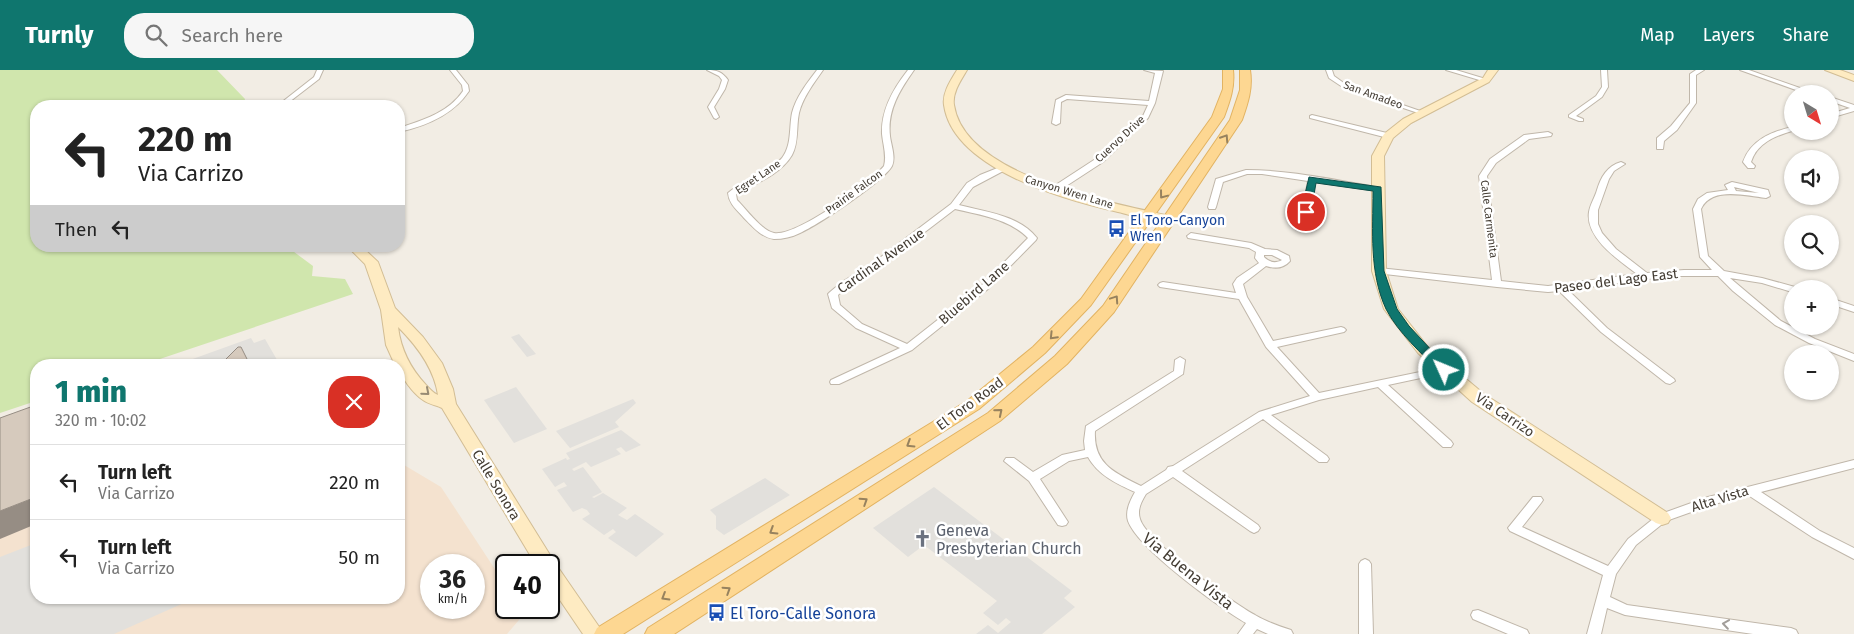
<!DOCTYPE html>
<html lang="en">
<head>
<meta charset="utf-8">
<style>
  body { margin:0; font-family:"Fira Sans",sans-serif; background:#f6f6f6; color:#222; height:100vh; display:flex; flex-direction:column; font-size:19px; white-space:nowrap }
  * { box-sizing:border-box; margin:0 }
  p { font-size:16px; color:#767676 }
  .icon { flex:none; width:28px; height:28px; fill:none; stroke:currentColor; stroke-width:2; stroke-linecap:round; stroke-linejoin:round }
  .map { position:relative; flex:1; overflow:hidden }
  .details { position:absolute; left:30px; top:289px; width:375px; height:245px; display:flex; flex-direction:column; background:#fff; border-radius:20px; box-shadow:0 1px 4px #0004 }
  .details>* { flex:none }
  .top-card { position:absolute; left:30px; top:30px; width:375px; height:152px; border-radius:20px; box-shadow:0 1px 4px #0004; background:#fff; color:#222; overflow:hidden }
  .needle { width:32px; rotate:142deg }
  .tools { position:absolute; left:1784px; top:15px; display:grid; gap:10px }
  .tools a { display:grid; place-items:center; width:55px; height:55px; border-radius:50%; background:#fff; box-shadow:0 1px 4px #0004; font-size:25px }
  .speed { position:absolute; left:420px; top:484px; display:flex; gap:10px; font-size:25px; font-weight:700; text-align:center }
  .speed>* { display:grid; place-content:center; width:65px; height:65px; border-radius:50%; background:#fff; box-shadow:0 1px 4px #0004; line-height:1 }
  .speed small { font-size:12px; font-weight:400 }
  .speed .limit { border:2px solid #111; border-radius:8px; background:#fff; color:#111 }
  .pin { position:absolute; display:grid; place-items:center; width:42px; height:42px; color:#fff; margin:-21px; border:2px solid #fff; border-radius:50%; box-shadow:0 1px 5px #0007 }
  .me { position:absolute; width:55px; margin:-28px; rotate:314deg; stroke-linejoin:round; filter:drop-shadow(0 0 4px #0008) }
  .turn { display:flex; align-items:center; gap:18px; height:105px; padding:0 25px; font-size:22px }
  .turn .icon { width:65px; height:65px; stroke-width:2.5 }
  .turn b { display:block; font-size:35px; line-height:42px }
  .then { display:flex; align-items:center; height:48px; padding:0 25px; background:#0003; gap:10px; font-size:19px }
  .round { display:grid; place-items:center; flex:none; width:52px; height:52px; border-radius:20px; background:#f6f6f6 }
  .headline { display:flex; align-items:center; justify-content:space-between; height:85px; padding:0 25px }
  h1 { font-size:30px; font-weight:800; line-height:38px; color:#0f766e }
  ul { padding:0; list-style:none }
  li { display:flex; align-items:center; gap:15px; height:75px; padding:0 25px; border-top:1px solid #e0e0e0 }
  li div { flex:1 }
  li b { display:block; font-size:19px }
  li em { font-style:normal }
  header { display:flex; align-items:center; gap:30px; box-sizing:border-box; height:70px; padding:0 25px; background:#0f766e; color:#fff }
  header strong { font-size:24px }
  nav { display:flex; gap:28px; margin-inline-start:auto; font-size:18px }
  .search { width:350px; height:45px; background:#f6f6f6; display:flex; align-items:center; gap:12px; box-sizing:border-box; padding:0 18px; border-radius:20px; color:#767676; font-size:19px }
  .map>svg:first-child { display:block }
</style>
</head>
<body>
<header>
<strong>Turnly</strong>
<div class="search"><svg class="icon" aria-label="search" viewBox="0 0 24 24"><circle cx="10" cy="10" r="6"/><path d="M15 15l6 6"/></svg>Search here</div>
<nav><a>Map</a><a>Layers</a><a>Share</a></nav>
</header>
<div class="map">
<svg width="1854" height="564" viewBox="0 0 1854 564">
  <rect width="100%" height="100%" fill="#f2ede4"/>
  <path fill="#f4e2cf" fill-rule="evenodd" d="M36 345V528H399V392L441 417 506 516V538H521L525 543 507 564H0V358ZM431 495H474V538H431Z"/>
  <path fill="#d0e6ad" d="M0 0H217L245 29 243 36H36V176H286L313 196 312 206 345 209 353 224 142 295H36V331L0 343Z"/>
  <g fill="#e2e0dc">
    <path d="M519 264 536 284 527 287 511 267Z"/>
    <path d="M251 268 254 273 265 269 280 295H176Z"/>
    <path d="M516 317 547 359 514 373 484 330Z"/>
    <path d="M633 329 636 333 615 352 619 357 570 378 556 361Z"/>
    <path d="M621 360 641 375 626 382 621 377 616 379 621 384 591 397 586 392 572 399 574 401 583 397 602 422 592 427 594 428 603 423 627 438 618 445 627 450 635 444 664 464 636 487 608 468 616 462 613 459 604 465 582 449 590 444 587 440 582 438 573 442 557 420 567 416 564 412 555 417 542 399 566 388 567 390 570 389 566 383Z"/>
    <path d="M765 408 790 425 724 465 716 459V446L710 440Z"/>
    <path d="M934 417 1072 521 1064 528 1075 537 1042 564H976L988 555 998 563 1011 552 1006 548 998 555 983 543 997 531 924 475 908 487 873 458Z"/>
    <path d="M36 473V528H195L114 564H0V487Z"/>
  </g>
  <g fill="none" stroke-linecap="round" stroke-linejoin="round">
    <defs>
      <g id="street">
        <path d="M317 0H323L319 9 284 36H277L314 7Z"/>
        <path d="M450 0H456L468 15 469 21C453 45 426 56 399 62V58C423 50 448 43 463 21L462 15Z"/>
        <path d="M707 0C717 0 722 2 728 10L725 19 714 37 719 47 716 49 714 48 708 37 719 19 722 10 719 6Z"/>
        <path d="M817 0H823C814 13 803 27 799 43 796 57 799 72 792 85 781 104 755 114 736 124L737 130C746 139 762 161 774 163 796 167 870 113 884 96 887 85 883 75 882 64 881 40 893 19 908 0H914C900 20 887 40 890 66 891 75 896 87 892 96 884 111 818 155 800 163 792 167 783 169 774 169 761 167 753 157 744 148 737 140 729 134 728 123 744 109 768 105 782 88 792 75 789 58 792 43 796 27 807 13 817 0Z"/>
        <path d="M1144 0 1163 1 1155 33 1148 48 1103 92 1057 122H1051V118L1097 88 1143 46 1148 35 1067 29 1061 32 1060 53 1056 55 1052 53 1056 30 1066 25 1149 31 1155 3Z"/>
        <path d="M1326 0H1332L1334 6 1348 16 1426 43 1421 44 1344 18 1329 8Z"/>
        <path d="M1446 0H1456L1489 10 1486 12Z"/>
        <path d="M1601 0H1607L1608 17 1602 27 1576 46 1583 49V51H1579L1569 47V45L1596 26 1602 17Z"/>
        <path d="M1696 0H1704L1696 5V33L1677 60 1664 71 1663 79H1657V68L1671 56 1690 33V4Z"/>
        <path d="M1740 0H1749L1817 24H1807Z"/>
        <path d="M1830 27 1854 35V41L1830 48V44L1850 38 1830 31Z"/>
        <path d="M1312 45 1391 64 1392 66 1388 68 1310 48V46Z"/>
        <path d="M1792 57V61C1775 66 1757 73 1751 92L1755 96 1754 98H1748L1743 92C1751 70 1771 62 1792 57Z"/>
        <path d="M1548 62 1552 64 1551 66 1529 69 1496 93 1487 106 1501 211 1548 216 1637 204C1620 191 1585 168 1589 142 1590 135 1595 127 1597 120 1601 107 1607 96 1621 92L1625 94 1614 101 1609 109 1598 140V154L1602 163 1616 179 1647 203 1684 200H1712L1700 187 1693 139 1698 129 1707 123 1728 120 1725 115 1732 112 1768 120 1770 126 1766 128C1746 126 1712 116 1701 139L1708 186 1724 201 1762 208 1795 217 1796 219H1792V222L1762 213 1730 208 1781 251 1815 269 1854 284V291L1809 273 1775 255 1733 221 1718 206H1669L1568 220 1607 258 1674 309 1675 311 1670 314 1666 313 1601 262 1559 221 1548 222 1497 217 1376 203 1375 201 1379 198 1492 210 1479 106 1490 89 1524 65ZM1734 117 1759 123 1736 121Z"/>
        <path d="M1000 97H1006L1007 99 973 117 959 135C986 142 1019 145 1037 168L1036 170 988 219 912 280 839 314H831L830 312 831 310 900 278 856 258 832 238 828 224 830 222 842 212 873 193 951 134 967 113 980 105ZM955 139C981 145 1009 149 1028 168L982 215 907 274 862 254 840 235 838 225 848 216 879 197Z"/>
        <path d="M1246 100C1289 100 1334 110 1377 117L1381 119 1377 121 1315 112 1310 142 1306 144 1302 142 1308 111 1262 104H1247L1223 112 1216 137 1215 139H1209L1208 137 1216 109Z"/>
        <path d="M1191 163 1251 173 1265 179 1277 180 1289 186 1290 191C1284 198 1275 199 1266 196L1243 214 1247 227 1273 271 1341 257 1344 258 1346 260 1344 262 1277 277 1319 323 1444 297 1449 300 1444 303 1388 315 1451 371 1453 374 1451 377H1443L1378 317 1319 330 1271 345 1327 386 1329 389 1327 392H1319L1263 349 1182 401 1258 455 1260 458 1258 461 1254 463 1250 461 1173 407 1146 424C1141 432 1137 440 1140 449 1146 471 1233 533 1255 545 1267 552 1278 556 1291 560L1293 564H1268L1257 559 1253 564H1238L1246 553C1219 537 1138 479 1128 451 1125 441 1130 431 1135 422 1117 414 1098 405 1088 387L1069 391 1040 409 1068 452 1066 455 1062 456 1058 455 1029 411 1004 391 1006 388H1014L1033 402 1062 385 1085 380 1084 371 1086 356 1174 301 1175 290 1180 287 1185 290 1183 304 1095 361C1093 394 1115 403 1141 416L1166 400 1168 397 1173 396 1259 342 1310 326 1266 277 1239 229 1160 217 1158 215 1160 213 1163 212 1236 223 1233 214 1237 208 1259 193 1255 188 1256 182 1249 178 1188 168 1187 166ZM1264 185H1272L1282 190C1275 194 1269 192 1264 187Z"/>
        <path d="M1830 228 1854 236V242L1830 234Z"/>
        <path d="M1854 390V398L1761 422 1820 461 1854 478V489L1812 467 1748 425 1711 435 1666 451 1636 475 1616 504 1610 527 1627 535 1791 558 1796 560 1798 564H1753L1625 545 1607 538 1601 564H1587L1603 505 1510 461 1508 458 1533 427H1541L1543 430 1541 433 1522 457 1608 496 1628 469 1658 445 1708 427Z"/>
        <path d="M1365 489 1369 491 1371 494 1373 564H1359V494L1361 491Z"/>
        <path d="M1478 540 1527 560 1529 564H1508L1473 549 1471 545 1473 541Z"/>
      </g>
      <g id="secondary">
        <path d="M957 0H967C961 10 952 23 954 35 965 108 1116 133 1174 147L1176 150 1174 153C1161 156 1132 145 1118 142 1065 130 953 99 944 35 942 23 951 10 957 0Z"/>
        <path d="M1488 0H1498L1489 12 1411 53 1393 68 1384 86 1386 201 1398 239 1428 277 1484 324 1668 443 1671 448 1668 453 1662 455 1656 453 1472 332 1418 283 1384 239 1372 201V86L1384 64 1403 49 1483 8Z"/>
        <path d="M1825 0H1840L1854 5V11Z"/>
        <path d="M347 176H361L378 192 395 238 423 267 442 293 453 319 456 334 555 493 604 564H583L549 514V495H536L442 338C436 335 428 334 423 330 414 324 399 306 399 295H395L386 275 381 240 365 194ZM398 257C417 276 434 298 438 325 433 323 430 319 426 315 410 298 401 280 398 257Z"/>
      </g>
      <g id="primary">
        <path d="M1223 0H1233C1235 17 1230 31 1224 47L1091 235 1045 283 979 339 623 564H594L597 558 967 331 1033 277 1081 229 1212 47 1223 19Z"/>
        <path d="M1240 0H1250C1253 18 1248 33 1242 50L1114 242 1067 294 1000 351 674 564H645L648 558 988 343 1055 286 1103 236 1230 50 1240 20Z"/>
      </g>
    </defs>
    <use href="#street" stroke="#c0b7aa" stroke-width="2"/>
    <use href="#secondary" stroke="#d2bd94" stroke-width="2"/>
    <use href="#primary" stroke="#e2b362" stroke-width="2"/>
    <use href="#street" fill="#fff" fill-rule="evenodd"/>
    <use href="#secondary" fill="#feebc2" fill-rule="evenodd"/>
    <use href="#primary" fill="#fdd792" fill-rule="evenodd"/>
  </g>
  <path fill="#968d84" d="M36 427V454L0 469V441Z"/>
  <g fill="#d6cabd" stroke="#968d84">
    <path d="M238 277H241L250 295H215L223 292Z"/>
    <path d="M36 335V427L0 441V348Z"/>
  </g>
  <defs><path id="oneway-chevron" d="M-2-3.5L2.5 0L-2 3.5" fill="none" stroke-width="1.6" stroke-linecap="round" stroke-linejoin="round" transform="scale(1.25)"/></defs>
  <g stroke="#97825e">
    <use href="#oneway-chevron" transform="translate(1225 68) rotate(-57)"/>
    <use href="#oneway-chevron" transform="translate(1163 125) rotate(127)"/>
    <use href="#oneway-chevron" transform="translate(1115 229) rotate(-56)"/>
    <use href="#oneway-chevron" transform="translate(1053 266) rotate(134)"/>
    <use href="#oneway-chevron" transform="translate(999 342) rotate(-40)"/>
    <use href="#oneway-chevron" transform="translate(910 374) rotate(148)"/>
    <use href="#oneway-chevron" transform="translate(864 431) rotate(-33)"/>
    <use href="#oneway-chevron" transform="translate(773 461) rotate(148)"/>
    <use href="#oneway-chevron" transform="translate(727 520) rotate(-33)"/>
    <use href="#oneway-chevron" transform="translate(665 527) rotate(149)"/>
  </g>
  <use stroke="#988b74" href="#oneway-chevron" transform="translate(426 322) rotate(41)"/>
  <use stroke="#a29e9a" href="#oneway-chevron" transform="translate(1726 554) rotate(-172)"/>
  <path fill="#0f766e" stroke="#0a4d48" d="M1309 107 1381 117 1384 201 1397 239 1409 256 1448 298 1450 300 1448 303H1440C1422 283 1398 263 1386 239 1369 202 1373 161 1373 121L1316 113 1311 142 1306 145 1301 142Z"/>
  <defs>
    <symbol id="bus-bare" viewBox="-9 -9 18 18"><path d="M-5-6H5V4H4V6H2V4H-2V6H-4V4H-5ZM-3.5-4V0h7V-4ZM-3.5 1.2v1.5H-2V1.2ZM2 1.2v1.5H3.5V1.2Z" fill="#1a4fb4" stroke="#fff" stroke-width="2.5" paint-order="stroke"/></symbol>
    <symbol id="church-bare" viewBox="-9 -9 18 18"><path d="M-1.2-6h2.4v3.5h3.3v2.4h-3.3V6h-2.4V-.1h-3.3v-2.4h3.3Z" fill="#6b7280" stroke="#fff" stroke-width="2.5" paint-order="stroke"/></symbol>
  </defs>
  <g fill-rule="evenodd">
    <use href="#bus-bare" x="1104" y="146" width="25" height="25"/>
    <use href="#church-bare" x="910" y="456" width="25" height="25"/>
    <use href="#bus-bare" x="704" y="530" width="25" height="25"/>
  </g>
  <g text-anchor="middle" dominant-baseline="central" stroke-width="5" stroke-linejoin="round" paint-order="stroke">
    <g font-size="11" fill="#443d34" stroke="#fff">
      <text transform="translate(1373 25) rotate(20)">San Amadeo</text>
      <text transform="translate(1120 69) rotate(-43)">Cuervo Drive</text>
      <text transform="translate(758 107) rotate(-34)">Egret Lane</text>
      <text transform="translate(854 122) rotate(-36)">Prairie Falcon</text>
      <text transform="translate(1069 122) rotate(17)">Canyon Wren Lane</text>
      <text transform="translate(1489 149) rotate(83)">Calle Carmenita</text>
    </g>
    <g font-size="14" fill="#164399" stroke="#fff" text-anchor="start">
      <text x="1130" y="150">El Toro-Canyon<tspan x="1130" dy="16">Wren</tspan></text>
    </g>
    <g font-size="14" fill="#443d34" stroke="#fff">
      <text transform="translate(881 191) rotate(-35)">Cardinal Avenue</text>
      <text transform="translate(1616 211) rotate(-7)">Paseo del Lago East</text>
      <text transform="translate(974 223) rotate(-41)">Bluebird Lane</text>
      <text transform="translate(970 334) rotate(-36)">El Toro Road</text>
      <text transform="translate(1505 345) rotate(34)">Via Carrizo</text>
      <text transform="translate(496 415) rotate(59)">Calle Sonora</text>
      <text transform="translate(1720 429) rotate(-17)">Alta Vista</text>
    </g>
    <g font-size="16" fill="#5b616d" stroke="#fff" text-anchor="start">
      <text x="936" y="460">Geneva<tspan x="936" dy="18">Presbyterian Church</tspan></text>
    </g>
    <g font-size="16" fill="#443d34" stroke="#fff">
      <text transform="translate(1188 501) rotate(39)">Via Buena Vista</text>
    </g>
    <g font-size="16" fill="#164399" stroke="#fff" text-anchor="start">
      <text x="730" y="543">El Toro-Calle Sonora</text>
    </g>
  </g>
</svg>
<div class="tools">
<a><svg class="needle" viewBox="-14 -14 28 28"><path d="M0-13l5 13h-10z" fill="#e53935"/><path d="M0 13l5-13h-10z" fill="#767676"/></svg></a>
<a><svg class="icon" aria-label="sound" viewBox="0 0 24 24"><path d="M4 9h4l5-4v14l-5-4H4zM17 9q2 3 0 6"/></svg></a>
<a><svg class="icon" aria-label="search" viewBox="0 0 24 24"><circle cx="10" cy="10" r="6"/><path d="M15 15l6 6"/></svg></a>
<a>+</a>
<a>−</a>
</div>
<div class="speed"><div>36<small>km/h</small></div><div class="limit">40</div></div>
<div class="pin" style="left:1306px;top:142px;background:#d93025"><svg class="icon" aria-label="arrive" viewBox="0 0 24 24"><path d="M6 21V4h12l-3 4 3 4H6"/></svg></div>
<svg class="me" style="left:1444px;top:300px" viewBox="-20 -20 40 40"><circle r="17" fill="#0f766e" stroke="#fff" stroke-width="3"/><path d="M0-11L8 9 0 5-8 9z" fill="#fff"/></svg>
<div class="top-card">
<div class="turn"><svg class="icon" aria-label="left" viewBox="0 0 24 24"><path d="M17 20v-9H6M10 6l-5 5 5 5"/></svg><div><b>220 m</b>Via Carrizo</div></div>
<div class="then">Then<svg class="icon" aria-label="left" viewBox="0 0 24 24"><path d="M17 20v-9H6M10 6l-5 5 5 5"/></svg></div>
</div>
<section class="details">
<div class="headline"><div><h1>1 min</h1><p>320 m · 10:02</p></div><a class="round" style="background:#d93025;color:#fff"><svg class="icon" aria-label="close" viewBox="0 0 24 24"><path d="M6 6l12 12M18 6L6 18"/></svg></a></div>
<ul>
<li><svg class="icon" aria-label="left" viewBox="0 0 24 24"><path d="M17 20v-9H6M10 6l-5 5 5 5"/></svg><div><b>Turn left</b><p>Via Carrizo</p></div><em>220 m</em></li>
<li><svg class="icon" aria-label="left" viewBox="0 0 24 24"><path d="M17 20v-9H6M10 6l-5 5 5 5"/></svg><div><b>Turn left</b><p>Via Carrizo</p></div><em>50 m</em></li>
</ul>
</section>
</div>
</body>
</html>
